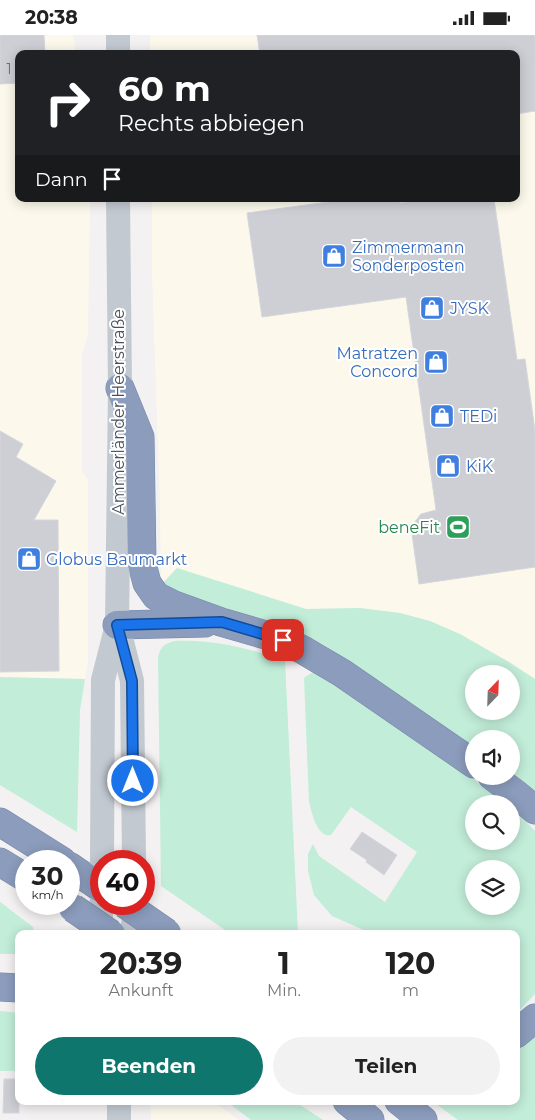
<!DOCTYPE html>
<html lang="de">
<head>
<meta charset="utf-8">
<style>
  body { margin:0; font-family:Montserrat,sans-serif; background:#f2f2f2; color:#222; height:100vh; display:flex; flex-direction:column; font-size:19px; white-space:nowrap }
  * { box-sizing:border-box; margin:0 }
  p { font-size:16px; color:#767676 }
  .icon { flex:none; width:28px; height:28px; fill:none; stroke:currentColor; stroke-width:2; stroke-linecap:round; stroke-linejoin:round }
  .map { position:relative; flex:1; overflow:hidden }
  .sheet { position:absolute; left:15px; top:895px; width:505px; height:175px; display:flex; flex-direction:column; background:#fff; border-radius:10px; box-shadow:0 2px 12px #0003 }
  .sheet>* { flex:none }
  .hud { position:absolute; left:15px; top:15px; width:505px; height:152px; border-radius:10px; box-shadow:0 2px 12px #0003; background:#202124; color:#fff; overflow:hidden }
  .needle { width:32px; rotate:23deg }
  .fabs { position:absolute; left:465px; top:630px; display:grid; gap:10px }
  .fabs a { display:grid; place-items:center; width:55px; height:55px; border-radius:50%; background:#fff; box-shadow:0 2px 12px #0003; font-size:25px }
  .speed { position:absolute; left:15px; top:815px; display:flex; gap:10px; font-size:25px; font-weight:700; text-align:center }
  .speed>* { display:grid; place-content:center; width:65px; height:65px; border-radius:50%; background:#fff; box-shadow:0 2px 12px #0003; line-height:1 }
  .speed small { font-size:12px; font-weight:400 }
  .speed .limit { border:8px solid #d22; background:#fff; color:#111 }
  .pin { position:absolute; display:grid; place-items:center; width:42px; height:42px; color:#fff; margin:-21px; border-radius:10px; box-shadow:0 2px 8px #0006 }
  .me { position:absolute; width:55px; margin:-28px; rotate:0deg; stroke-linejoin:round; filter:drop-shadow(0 0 4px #0008) }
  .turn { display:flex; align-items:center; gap:18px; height:105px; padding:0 20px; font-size:22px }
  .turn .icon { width:65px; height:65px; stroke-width:2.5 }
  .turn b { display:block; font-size:35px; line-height:42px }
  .then { display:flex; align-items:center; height:48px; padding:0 20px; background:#0003; gap:10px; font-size:19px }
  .eta { display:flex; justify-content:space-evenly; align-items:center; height:85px; text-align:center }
  .eta b { font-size:30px; font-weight:700; line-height:35px }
  .button { display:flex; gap:10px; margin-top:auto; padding:10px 20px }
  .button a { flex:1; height:58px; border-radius:30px; background:#0f766e; color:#fff; font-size:20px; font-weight:700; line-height:58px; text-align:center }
  .button a+a { background:#f2f2f2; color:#222 }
  .status { display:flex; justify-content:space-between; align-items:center; height:35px; padding:0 25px; background:#fff; direction:ltr }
  .status svg { height:14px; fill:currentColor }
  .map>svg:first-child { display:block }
</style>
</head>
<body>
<div class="status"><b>20:38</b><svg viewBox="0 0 49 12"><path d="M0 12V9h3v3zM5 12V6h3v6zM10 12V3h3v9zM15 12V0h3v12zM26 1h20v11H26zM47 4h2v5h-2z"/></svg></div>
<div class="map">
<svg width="535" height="1085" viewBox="0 0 535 1085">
  <rect width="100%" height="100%" fill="#f3f1f1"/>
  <g fill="#fcf9ec">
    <path d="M0 0H73L76 19H19V164H90L88 300 82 319V437L88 444V626L85 644 0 642Z"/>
    <path d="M150 0H535V644L509 627 430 586 400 578 360 573 306 574 177 533 161 550 160 470 152 238V164H516V19H150Z"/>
    <path d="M150 1066H213L239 1085H151Z"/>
  </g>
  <g fill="#c2edd9" fill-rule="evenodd">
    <path d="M177 533 306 574 360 573 400 578 430 586 460 599 509 627 535 644V758L511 738V704H474V713L326 611 300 597 281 589 191 568 161 550ZM474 639H511V676H474Z"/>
    <path d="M175 606C213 604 250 614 285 625L298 899H231L161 851 158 622C161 611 164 609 175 606Z"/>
    <path d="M313 637 387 682 508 769H474V806H511V771L535 796V959L516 979V899H373L332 881 314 860 308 836V819L313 809 319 821 385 867 417 817 351 772 331 800C317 803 312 778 309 767L304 643ZM474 834H511V871H474Z"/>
    <path d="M0 642 85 644 80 675 77 797 0 750Z"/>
    <path d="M0 867 33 892 34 899H19V919H0Z"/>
    <path d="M0 976 19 978V1036H0Z"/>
    <path d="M535 993V1085H458L432 1066H516V1008Z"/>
    <path d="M226 1066H294L323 1085H251Z"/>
  </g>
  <g fill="#cecfd5" stroke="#d5d6dc">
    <path d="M0 0H44L45 19H19V48L0 49Z"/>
    <path d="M257 0H535V76L516 79V19H260Z"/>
    <path d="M350 164H399L400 168 429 164H494L517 325 525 324 535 396V532L419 549 411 492 421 479 436 475 406 262 262 282 247 178Z"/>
    <path d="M0 396 23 409 16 422 56 446 34 485H58L59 636 0 637Z"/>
    <path d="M362 797 397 820 384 840 366 827 367 825 350 814Z"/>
    <path d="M4 1044H19V1078H3Z"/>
  </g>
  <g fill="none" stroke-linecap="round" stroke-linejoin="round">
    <defs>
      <g id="motorway">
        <path d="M120 353 140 402 142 529 147 548 156 561 174 570 221 587 283 605 303 615 342 638 474 729"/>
        <path d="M117 590 205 588"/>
        <path d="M492 741 516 759 535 775"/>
        <path d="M0 787 62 826"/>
        <path d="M0 827 26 843"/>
        <path d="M69 831 101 853"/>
        <path d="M0 952 19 953"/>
        <path d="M516 999 535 983"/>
        <path d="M347 1066 370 1085"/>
        <path d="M399 1066 423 1085"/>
      </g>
    </defs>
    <use href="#motorway" stroke="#7687a8" stroke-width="29"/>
    <g stroke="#c2c9d1" stroke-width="24">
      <path d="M118 0V19"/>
      <path d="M118 591 132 646 134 826"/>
      <path d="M102 826 103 645 117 590 120 353 118 164"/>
      <path d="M101 869V888L104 899"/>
      <path d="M131 899 134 885V869"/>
      <path d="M119 1066V1085"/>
    </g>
    <use href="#motorway" stroke="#8b9cbc" stroke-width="28"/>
    <defs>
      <g id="motorway-bridge">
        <path d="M125 869 167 898"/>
        <path d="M73 873 111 899"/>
      </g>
    </defs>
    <use href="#motorway-bridge" stroke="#7687a8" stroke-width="29" stroke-linecap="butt"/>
    <use href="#motorway-bridge" stroke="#8b9cbc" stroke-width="28"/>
  </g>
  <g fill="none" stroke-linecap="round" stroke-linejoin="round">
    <defs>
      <path id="route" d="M133 746 132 646 117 590 222 587 283 605"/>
    </defs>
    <use href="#route" stroke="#114b97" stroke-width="12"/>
    <use href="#route" stroke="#1a73e8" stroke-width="9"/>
  </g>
  <defs>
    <symbol id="shop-square" viewBox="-11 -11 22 22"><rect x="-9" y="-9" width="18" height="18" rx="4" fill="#3f7fe0" stroke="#fff"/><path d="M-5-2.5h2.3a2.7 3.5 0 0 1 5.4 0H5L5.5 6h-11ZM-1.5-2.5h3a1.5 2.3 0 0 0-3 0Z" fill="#fff"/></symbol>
    <symbol id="stadium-square" viewBox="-11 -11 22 22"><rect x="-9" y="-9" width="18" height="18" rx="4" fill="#2e9e5b" stroke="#fff"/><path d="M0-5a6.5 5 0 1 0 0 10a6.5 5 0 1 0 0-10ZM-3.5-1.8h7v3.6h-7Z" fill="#fff"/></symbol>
  </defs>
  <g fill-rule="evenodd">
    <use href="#shop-square" x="320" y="207" width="28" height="28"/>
    <use href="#shop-square" x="418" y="259" width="28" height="28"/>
    <use href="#shop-square" x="422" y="313" width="28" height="28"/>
    <use href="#shop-square" x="428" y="367" width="28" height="28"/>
    <use href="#shop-square" x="434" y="417" width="28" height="28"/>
    <use href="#stadium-square" x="444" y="478" width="28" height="28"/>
    <use href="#shop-square" x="15" y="510" width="28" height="28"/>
  </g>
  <g text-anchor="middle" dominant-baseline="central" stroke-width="4" stroke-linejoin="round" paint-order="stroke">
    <g font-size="14" fill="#6a707b">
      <text x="9" y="34">1</text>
    </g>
    <g font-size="16" fill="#366cbe" stroke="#fff" text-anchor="start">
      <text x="352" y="212">Zimmermann<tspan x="352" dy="18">Sonderposten</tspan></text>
      <text x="450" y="273">JYSK</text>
      <text x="418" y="318" text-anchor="end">Matratzen<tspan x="418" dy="18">Concord</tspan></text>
      <text x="460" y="381">TEDi</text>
      <text x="466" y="431">KiK</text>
      <text x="46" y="524">Globus Baumarkt</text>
    </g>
    <g font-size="16" fill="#49515d" stroke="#fff">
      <text transform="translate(118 377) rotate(-90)">Ammerländer Heerstraße</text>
    </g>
    <g font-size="16" fill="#27864d" stroke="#fff" text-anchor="end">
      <text x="440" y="492">beneFit</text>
    </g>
  </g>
</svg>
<div class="fabs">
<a><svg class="needle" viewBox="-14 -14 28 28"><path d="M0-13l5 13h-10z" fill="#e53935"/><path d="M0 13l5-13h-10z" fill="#767676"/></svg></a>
<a><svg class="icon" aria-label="sound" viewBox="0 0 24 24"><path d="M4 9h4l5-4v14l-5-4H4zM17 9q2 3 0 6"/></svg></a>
<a><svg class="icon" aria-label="search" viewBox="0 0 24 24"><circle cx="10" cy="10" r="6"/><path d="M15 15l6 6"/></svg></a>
<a><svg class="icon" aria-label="layers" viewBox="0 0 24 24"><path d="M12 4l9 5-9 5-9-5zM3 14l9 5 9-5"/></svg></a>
</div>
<div class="speed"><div>30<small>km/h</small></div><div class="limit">40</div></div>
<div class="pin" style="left:283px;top:605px;background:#d93025"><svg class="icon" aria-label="arrive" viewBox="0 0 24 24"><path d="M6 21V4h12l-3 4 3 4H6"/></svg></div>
<svg class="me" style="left:133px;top:746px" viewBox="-20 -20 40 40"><circle r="17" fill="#1a73e8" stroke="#fff" stroke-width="3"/><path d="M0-11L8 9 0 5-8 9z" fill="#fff"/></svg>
<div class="hud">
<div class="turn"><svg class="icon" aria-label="right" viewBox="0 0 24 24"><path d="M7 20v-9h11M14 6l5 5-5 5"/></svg><div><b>60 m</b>Rechts abbiegen</div></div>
<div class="then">Dann<svg class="icon" aria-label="arrive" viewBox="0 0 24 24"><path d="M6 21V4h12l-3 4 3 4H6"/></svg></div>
</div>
<section class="sheet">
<div class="eta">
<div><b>20:39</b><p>Ankunft</p></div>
<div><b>1</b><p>Min.</p></div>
<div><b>120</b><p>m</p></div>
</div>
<div class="button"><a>Beenden</a><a>Teilen</a></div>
</section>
</div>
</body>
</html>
